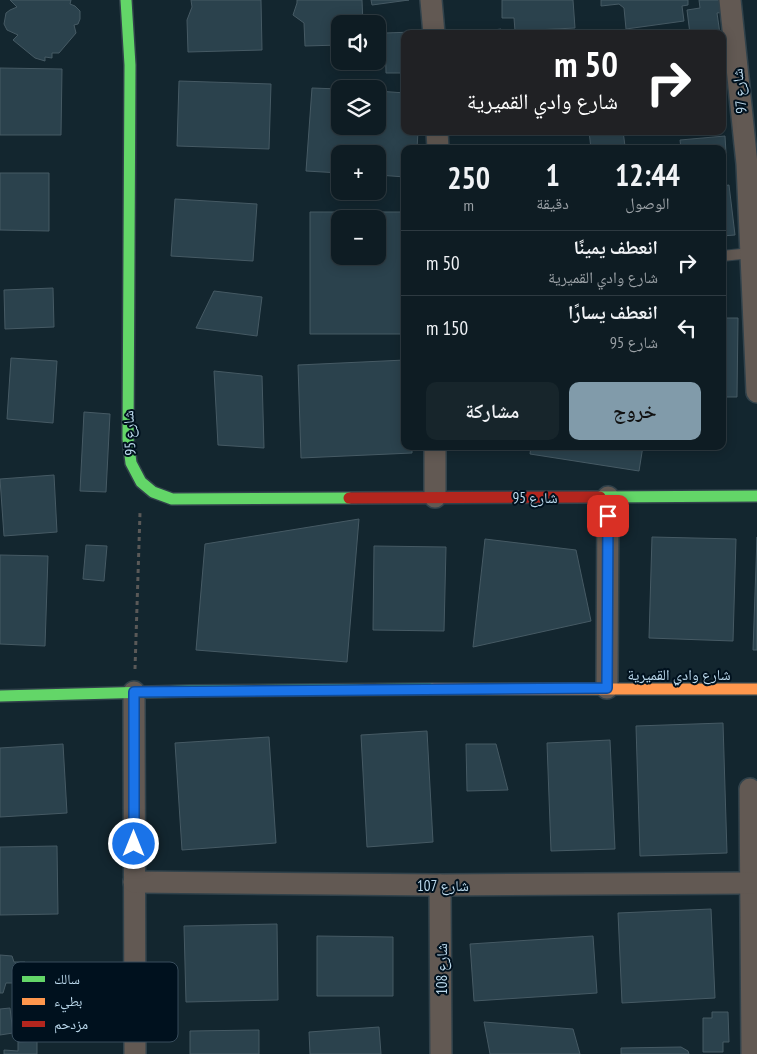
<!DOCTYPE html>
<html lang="ar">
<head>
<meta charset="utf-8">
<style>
  body { margin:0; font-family:"PT Sans Narrow","Noto Naskh Arabic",sans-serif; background:#17252b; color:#f1f3f6; direction:rtl; height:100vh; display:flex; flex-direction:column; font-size:19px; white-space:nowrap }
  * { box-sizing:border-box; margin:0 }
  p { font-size:16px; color:#9ba1a6 }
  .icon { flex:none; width:28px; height:28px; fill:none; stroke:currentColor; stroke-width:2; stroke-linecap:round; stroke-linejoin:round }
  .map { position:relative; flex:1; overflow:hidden; direction:ltr }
  .details { position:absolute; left:401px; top:145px; width:325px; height:305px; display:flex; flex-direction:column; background:#0e1c23; border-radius:10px; box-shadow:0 2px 12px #0003,0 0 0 1px #2e3a41; direction:rtl }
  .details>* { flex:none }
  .banner { position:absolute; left:401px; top:30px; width:325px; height:105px; border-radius:10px; box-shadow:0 2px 12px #0003,0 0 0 1px #2e3a41; direction:rtl; background:#202124; color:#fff; overflow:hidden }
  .fabs { position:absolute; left:331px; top:15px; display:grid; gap:10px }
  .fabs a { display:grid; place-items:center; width:55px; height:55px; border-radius:10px; background:#0e1c23; box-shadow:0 2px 12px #0003,0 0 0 1px #2e3a41; font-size:25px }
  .pin { position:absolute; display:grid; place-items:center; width:42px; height:42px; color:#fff; margin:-21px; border-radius:10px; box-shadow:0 2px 8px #0006 }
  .me { position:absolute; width:55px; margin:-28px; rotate:0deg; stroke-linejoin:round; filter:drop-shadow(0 0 4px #0008) }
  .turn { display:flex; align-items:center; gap:18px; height:105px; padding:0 25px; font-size:22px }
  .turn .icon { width:65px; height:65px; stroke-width:2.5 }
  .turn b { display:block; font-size:35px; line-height:42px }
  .eta { display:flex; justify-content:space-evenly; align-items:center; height:85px; text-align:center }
  .eta b { font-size:30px; font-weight:600; line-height:35px }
  .action { display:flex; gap:10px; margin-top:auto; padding:10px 25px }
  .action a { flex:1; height:58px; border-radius:10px; background:#819baa; color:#111; font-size:20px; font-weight:600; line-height:58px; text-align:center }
  .action a+a { background:#17252b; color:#f1f3f6 }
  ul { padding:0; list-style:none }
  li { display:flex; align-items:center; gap:15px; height:65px; padding:0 25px; border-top:1px solid #2e3a41 }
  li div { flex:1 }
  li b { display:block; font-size:19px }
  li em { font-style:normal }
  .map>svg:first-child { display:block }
</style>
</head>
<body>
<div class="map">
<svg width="757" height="1054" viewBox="0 0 757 1054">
  <rect width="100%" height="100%" fill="#13262f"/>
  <g fill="#2b424d" stroke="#465a64" fill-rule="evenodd">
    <path d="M10 0H71L70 4 75 6 80 11V19L78 24 74 25 76 33 59 53H52V58L45 57V61L35 58 13 40 18 35 7 30 4 24 6 13 10 10 17 7Z"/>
    <path d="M191 0H261L262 50 188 52 187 20 192 7Z"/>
    <path d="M297 0H362L363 24H340V45L305 46 304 23 293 15 297 3Z"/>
    <path d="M371 0H409L372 5Z"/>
    <path d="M502 0H573L575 28 515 31 514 18H502Z"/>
    <path d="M601 0H688V5L682 6 684 21 626 29 624 8 619 4 601 6Z"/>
    <path d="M699 0H725L726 12 717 13 720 34H690L687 10 700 8Z"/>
    <path d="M501 29V34H470V33Z"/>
    <path d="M414 32V34H405V73H386L385 33Z"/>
    <path d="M0 68 62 69 61 135H0Z"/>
    <path d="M179 81 271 84 269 149 177 146Z"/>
    <path d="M312 88 340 89V126H378V91L405 93V131H418L417 149H405V177L378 175V154H340V173L306 171Z"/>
    <path d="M589 131H623L625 146 591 149Z"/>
    <path d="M725 136 726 153H722V149H681L680 140Z"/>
    <path d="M0 173H49V231L0 230Z"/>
    <path d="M729 185 735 235 722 236V186Z"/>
    <path d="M175 199 257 204 253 261 171 256Z"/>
    <path d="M310 212H405V334H310ZM340 219H378V256H340Z"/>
    <path d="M53 288 54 327 5 329 4 290Z"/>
    <path d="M214 291 262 297 257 336 196 328Z"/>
    <path d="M722 318H738L737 397H722Z"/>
    <path d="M11 358 57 361 53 423 7 419Z"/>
    <path d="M405 360V446H412V453L301 458 298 365Z"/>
    <path d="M214 371 262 376 264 448 218 445Z"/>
    <path d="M84 412 110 414 106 492 80 491Z"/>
    <path d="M531 446H643L639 471 530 454Z"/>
    <path d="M54 475 57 532 4 536 0 479Z"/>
    <path d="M359 519 347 662 196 650 205 544Z"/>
    <path d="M652 537 736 539 733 641 649 638Z"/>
    <path d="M757 537V650H753Z"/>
    <path d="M485 539 576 550 591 621 473 647Z"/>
    <path d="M86 545 107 546 104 581 83 579Z"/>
    <path d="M374 546 446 547 444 631 373 630Z"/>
    <path d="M0 555 48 556 45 646 0 644Z"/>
    <path d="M723 723 727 853 640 856 636 726Z"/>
    <path d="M427 731 433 842 367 847 361 735Z"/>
    <path d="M269 737 276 843 182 850 175 743Z"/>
    <path d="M610 740 615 849 551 851 547 743Z"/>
    <path d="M63 744 67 813 0 817V748Z"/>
    <path d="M466 744H496L508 790 467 791Z"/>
    <path d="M57 846 58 914 0 915V847Z"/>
    <path d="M711 909 715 998 622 1003 618 913Z"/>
    <path d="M277 924 278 1000 186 1002 184 926Z"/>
    <path d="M317 936 393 937V996H317Z"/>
    <path d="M593 936 597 993 474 1001 470 944Z"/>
    <path d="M0 955 12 956 14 962H25L26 974 36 973V983L51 982V992L68 991 71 1011H67L70 1018 17 1014 14 983H6L3 993H0Z"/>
    <path d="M10 1008 13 1033 0 1035V1009Z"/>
    <path d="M712 1012H728L729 1042H723V1052H703V1018H712Z"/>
    <path d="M484 1022 573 1029 580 1054H490Z"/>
    <path d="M379 1027 381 1054H310L309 1032Z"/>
    <path d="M259 1030V1054H190V1031Z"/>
    <path d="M37 1041V1054H4V1050L18 1051V1042Z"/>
    <path d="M681 1047 688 1051 689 1054H621V1048Z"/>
  </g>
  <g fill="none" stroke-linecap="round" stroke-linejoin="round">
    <defs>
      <path id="lane" d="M722 256 751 253"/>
      <g id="street">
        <path d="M431 0 434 34"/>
        <path d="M730 0 747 164 757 392"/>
        <path d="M437 131 438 149"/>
        <path d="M435 497V446"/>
        <path d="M607 688 608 497"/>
        <path d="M134 692 135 1054"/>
        <path d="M750 789 752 1054"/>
        <path d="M134 882 440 885 752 883"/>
        <path d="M440 885 441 1054"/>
      </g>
      <g id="fast">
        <path d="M126 0 130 65 128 439 131 463 141 482 153 492 172 499 349 498"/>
        <path d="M600 497 757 496"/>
        <path d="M0 696 189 691 432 689"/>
      </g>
      <path id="slow" d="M432 689H757"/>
      <path id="jam" d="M349 498 600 497"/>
    </defs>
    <use href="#lane" stroke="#31424b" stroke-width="12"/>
    <use href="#street" stroke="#31424b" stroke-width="24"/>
    <use href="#fast" stroke="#31424b" stroke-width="14"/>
    <use href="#slow" stroke="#31424b" stroke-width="14"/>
    <use href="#jam" stroke="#31424b" stroke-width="14"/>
    <path stroke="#5a5958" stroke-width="3" stroke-dasharray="4 4" stroke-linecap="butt" d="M135 669 140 513"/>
    <use href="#lane" stroke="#625953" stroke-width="10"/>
    <use href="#street" stroke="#625953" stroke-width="21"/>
    <use href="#fast" stroke="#63d668" stroke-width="11"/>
    <use href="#slow" stroke="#ff974d" stroke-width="11"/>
    <use href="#jam" stroke="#b3261e" stroke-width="11"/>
  </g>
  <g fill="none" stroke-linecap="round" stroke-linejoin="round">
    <defs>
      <path id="route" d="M134 844V692L607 688 608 516"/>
    </defs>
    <use href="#route" stroke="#114b97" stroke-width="12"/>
    <use href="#route" stroke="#1a73e8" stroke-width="9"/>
  </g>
  <g text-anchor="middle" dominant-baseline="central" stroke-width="4" stroke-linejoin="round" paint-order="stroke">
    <g font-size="15" fill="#bcdaed" stroke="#00111e">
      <text transform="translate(739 91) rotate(-96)">شارع 97</text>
      <text transform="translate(129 433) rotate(-93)">شارع 95</text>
      <text x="535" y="497">شارع 95</text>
      <text x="679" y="674">شارع وادي القميرية</text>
      <text x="443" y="885">شارع 107</text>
      <text transform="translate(441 969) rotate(-90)">شارع 108</text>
    </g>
  </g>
  <rect x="12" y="962" width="166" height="80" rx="8" fill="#00111e" stroke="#384d5c" stroke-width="1"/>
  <rect x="22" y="976" width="23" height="6" fill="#63d668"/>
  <rect x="22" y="998" width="23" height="7" fill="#ff974d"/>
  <rect x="22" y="1021" width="23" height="6" fill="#b3261e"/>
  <g font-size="14" fill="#bcdaed">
    <text x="54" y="984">سالك</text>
    <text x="54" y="1006">بطيء</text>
    <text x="54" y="1029">مزدحم</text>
  </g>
</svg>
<div class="fabs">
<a><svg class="icon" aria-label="sound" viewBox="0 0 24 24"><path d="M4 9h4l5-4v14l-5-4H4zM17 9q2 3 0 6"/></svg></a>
<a><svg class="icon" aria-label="layers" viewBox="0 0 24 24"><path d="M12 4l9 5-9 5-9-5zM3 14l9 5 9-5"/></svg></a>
<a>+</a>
<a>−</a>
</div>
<div class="pin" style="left:608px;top:516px;background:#d93025"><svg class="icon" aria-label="arrive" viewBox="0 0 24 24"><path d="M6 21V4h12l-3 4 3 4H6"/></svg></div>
<svg class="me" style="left:134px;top:844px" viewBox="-20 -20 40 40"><circle r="17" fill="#1a73e8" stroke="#fff" stroke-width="3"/><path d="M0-11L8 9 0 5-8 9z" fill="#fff"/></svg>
<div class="banner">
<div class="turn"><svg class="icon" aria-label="right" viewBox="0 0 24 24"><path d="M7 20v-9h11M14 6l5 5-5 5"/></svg><div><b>50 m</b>شارع وادي القميرية</div></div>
</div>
<section class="details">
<div class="eta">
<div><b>12:44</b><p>الوصول</p></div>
<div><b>1</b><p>دقيقة</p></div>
<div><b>250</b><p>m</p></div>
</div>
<ul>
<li><svg class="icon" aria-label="right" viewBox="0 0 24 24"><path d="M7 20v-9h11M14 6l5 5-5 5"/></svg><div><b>انعطف يمينًا</b><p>شارع وادي القميرية</p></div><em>50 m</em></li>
<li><svg class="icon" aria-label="left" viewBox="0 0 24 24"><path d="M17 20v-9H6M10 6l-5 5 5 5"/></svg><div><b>انعطف يسارًا</b><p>شارع 95</p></div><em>150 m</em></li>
</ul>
<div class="action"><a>خروج</a><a>مشاركة</a></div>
</section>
</div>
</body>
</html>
